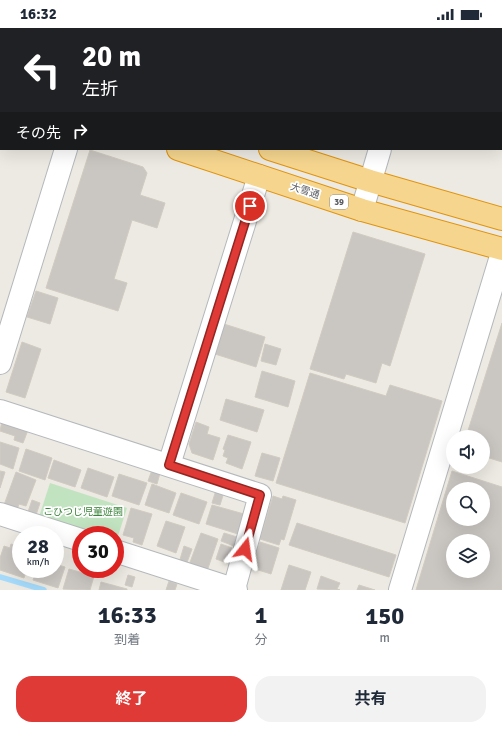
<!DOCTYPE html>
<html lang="ja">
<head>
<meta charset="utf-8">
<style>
  body { margin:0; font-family:Signika,"Noto Sans JP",sans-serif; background:#f2f2f3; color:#1f2937; height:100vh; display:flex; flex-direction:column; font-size:15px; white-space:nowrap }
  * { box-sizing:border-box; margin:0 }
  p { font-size:13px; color:#747a83 }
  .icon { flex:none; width:22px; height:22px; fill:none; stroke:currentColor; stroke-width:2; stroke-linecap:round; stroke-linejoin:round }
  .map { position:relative; height:562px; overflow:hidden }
  .panel { display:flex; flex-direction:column; background:#fff; flex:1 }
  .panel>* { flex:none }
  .top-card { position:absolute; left:0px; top:0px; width:502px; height:122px; box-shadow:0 4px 16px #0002; background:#202124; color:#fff; overflow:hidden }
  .buttons { position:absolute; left:446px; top:402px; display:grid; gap:8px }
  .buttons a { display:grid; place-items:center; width:44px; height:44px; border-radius:50%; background:#fff; box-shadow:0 4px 16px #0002; font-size:20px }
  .speed { position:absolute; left:12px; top:498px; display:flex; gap:8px; font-size:20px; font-weight:700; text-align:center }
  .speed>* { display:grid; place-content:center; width:52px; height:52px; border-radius:50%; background:#fff; box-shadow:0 4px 16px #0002; line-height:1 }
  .speed small { font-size:10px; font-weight:400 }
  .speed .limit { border:6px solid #d22; background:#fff; color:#111 }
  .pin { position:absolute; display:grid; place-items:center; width:34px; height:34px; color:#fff; margin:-17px; border:2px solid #fff; border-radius:50%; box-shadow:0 1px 4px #0007 }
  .me { position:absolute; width:44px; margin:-22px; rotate:15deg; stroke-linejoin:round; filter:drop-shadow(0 0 3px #0008) }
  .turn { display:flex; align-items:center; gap:14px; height:84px; padding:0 16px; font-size:18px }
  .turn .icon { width:52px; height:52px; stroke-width:2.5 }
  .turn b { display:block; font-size:28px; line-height:34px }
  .then { display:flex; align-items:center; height:38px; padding:0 16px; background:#0003; gap:8px; font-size:15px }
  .eta { display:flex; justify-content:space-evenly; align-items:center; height:68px; text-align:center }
  .eta b { font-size:24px; font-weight:700; line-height:28px }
  .action { display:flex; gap:8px; margin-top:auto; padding:8px 16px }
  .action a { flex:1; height:46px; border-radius:16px; background:#df3a36; color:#fff; font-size:16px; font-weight:700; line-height:46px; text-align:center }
  .action a+a { background:#f2f2f3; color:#1f2937 }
  .status { display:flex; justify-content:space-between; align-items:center; height:28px; padding:0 20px; background:#fff; direction:ltr }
  .status svg { height:11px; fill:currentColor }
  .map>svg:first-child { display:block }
</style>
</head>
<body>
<div class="status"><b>16:32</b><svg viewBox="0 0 49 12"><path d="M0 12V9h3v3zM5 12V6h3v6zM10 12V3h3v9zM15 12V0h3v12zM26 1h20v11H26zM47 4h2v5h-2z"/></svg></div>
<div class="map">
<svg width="502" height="562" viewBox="0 0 502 562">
  <rect width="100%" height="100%" fill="#eceae2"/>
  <path fill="#c2e3c0" d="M50 455 127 480 116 514 115 507H94L39 489Z"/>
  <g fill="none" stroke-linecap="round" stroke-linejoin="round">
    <path stroke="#a5dafa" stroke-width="5.5" d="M0 549 44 562"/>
  </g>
  <g fill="#cac6c2" stroke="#d1cbc1" fill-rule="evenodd">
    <path d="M310 0H362L310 1Z"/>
    <path d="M90 122 143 139 147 145 140 167 165 175 157 200 132 192 114 251 127 255 118 283 46 260Z"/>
    <path d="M353 204 425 226 390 338 382 335 376 355 346 346 344 351 310 341Z"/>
    <path d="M36 263 58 270 50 296 27 289Z"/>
    <path d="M502 295V434L483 428V409H466Z"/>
    <path d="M224 296 265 309 256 339 215 326Z"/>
    <path d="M22 314 41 321 25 370 6 364Z"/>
    <path d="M265 316 281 321 276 337 261 333Z"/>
    <path d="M262 343 295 353 288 379 255 369Z"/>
    <path d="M310 345 386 368 390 357 442 373 405 495 276 455Z"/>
    <path d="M226 371 264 382 257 404 220 392Z"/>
    <path d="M2 393 28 402 23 415 14 412 15 408 0 403Z"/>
    <path d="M196 394 209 399 207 406 220 410 213 432 192 425 189 416Z"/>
    <path d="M228 407 251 414 242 441 226 435 228 430 223 428 225 422 223 421Z"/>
    <path d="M0 414 19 420 13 441 0 436Z"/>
    <path d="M26 421 52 430 45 452 19 443Z"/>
    <path d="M262 425 280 430 273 453 255 448Z"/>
    <path d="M54 432 81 442 75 459 48 450Z"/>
    <path d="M88 440 114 449 107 469 81 460Z"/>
    <path d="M152 442 160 445 157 456 148 453Z"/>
    <path d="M0 443 5 444 0 460Z"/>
    <path d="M452 443 502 459V562H416ZM453 461H483V491H453ZM453 513H483V543H453Z"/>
    <path d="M16 444 36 452 26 478 19 476 17 482 4 477Z"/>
    <path d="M119 446 147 455 139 477 112 468Z"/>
    <path d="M152 456 176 465 169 485 145 477Z"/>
    <path d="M216 462 224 464 220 477 212 475Z"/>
    <path d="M181 465 207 474 199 496 173 487Z"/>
    <path d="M273 468 282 471 283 468 296 472 284 512 281 511 279 517 260 511Z"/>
    <path d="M32 472 40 475 35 490 27 487Z"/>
    <path d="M212 477 244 486 238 506 206 496Z"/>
    <path d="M131 480 152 486 142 517 133 514 134 510 123 507Z"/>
    <path d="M166 493 185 499 176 525 157 518Z"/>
    <path d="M297 495 396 527 389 549 289 517Z"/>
    <path d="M201 505 218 511 207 543 189 537Z"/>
    <path d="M224 505 237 509 234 518 221 513Z"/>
    <path d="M260 514 279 520 271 546 252 540Z"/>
    <path d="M11 516 21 519V541H27L24 550 0 542V530L4 518 10 520Z"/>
    <path d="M221 516 232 520 227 535 216 531Z"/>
    <path d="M184 518 192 521 186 537 179 535Z"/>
    <path d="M55 536 65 539 58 560 33 552 37 541H55Z"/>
    <path d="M289 537 311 544 305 562H281Z"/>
    <path d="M69 541 94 548 90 562 63 561Z"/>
    <path d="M92 541H102L100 547 91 544Z"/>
    <path d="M128 547 135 549 132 559 125 557Z"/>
    <path d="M321 548 340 555 337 561 340 562 317 561Z"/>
    <path d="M169 553 177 556 175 562H166Z"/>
    <path d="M101 554 127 561V562H99Z"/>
    <path d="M359 557 375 562H357Z"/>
  </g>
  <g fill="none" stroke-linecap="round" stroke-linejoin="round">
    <defs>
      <g id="minor">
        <path d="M96 1V0"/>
        <path d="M418 1V0"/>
        <path d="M362 182 380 121"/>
        <path d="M0 335 66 121"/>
        <path d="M0 383 260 467 234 561"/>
        <path d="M169 437 259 148"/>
        <path d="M0 486 81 512"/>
        <path d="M115 523 236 562"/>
        <path d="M400 562 502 225"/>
      </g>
      <g id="highway">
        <path d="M0 35 1 36"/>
        <path d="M0 64 1 65"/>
        <path d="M178 121 362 182 502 221"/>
        <path d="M270 121 370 153 502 191"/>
      </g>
    </defs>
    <use href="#minor" stroke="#b5b8bc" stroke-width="24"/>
    <use href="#highway" stroke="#e1930d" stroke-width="24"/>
    <use href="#minor" stroke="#fff" stroke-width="22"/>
    <use href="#highway" stroke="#f6d68f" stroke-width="22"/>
  </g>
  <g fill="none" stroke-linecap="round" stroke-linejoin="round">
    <defs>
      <path id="route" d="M245 521 260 467 169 437 250 178"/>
    </defs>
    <use href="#route" stroke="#912623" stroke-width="10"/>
    <use href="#route" stroke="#df3a36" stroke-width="7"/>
  </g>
  <g text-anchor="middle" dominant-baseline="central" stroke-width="3.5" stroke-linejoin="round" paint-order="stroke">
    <rect fill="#fff" stroke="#8c8e91" stroke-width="1" x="330" y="167" width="18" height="14" rx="3"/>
    <g font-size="9" font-weight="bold" fill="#5a5e62">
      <text x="339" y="174">39</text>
    </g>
    <g font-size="10" fill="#5a5e62" stroke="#fff">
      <text transform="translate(305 163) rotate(18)">大雪通</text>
    </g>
    <g font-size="10" fill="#3a823a" stroke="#fff">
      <text x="83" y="484">こひつじ児童遊園</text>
    </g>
  </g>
</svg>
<div class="buttons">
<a><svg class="icon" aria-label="sound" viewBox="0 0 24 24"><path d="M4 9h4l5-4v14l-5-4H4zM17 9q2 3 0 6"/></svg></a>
<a><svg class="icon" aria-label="search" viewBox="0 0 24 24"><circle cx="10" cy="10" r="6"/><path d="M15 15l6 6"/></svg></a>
<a><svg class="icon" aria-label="layers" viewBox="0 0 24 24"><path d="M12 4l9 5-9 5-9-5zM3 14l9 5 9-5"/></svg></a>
</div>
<div class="speed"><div>28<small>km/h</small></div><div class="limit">30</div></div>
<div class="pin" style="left:250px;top:178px;background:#d93025"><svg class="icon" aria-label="arrive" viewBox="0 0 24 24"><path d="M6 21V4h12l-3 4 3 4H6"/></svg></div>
<svg class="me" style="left:245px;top:521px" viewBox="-20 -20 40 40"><path d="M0-17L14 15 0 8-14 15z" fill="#df3a36" stroke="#fff" stroke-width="4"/></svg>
<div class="top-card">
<div class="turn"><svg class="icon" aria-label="left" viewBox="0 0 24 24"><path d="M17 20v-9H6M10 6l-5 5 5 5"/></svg><div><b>20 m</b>左折</div></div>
<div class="then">その先<svg class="icon" aria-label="right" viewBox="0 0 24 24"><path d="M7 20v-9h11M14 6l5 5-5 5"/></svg></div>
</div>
</div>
<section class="panel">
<div class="eta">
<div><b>16:33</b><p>到着</p></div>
<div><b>1</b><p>分</p></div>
<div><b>150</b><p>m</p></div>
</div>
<div class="action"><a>終了</a><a>共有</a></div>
</section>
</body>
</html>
